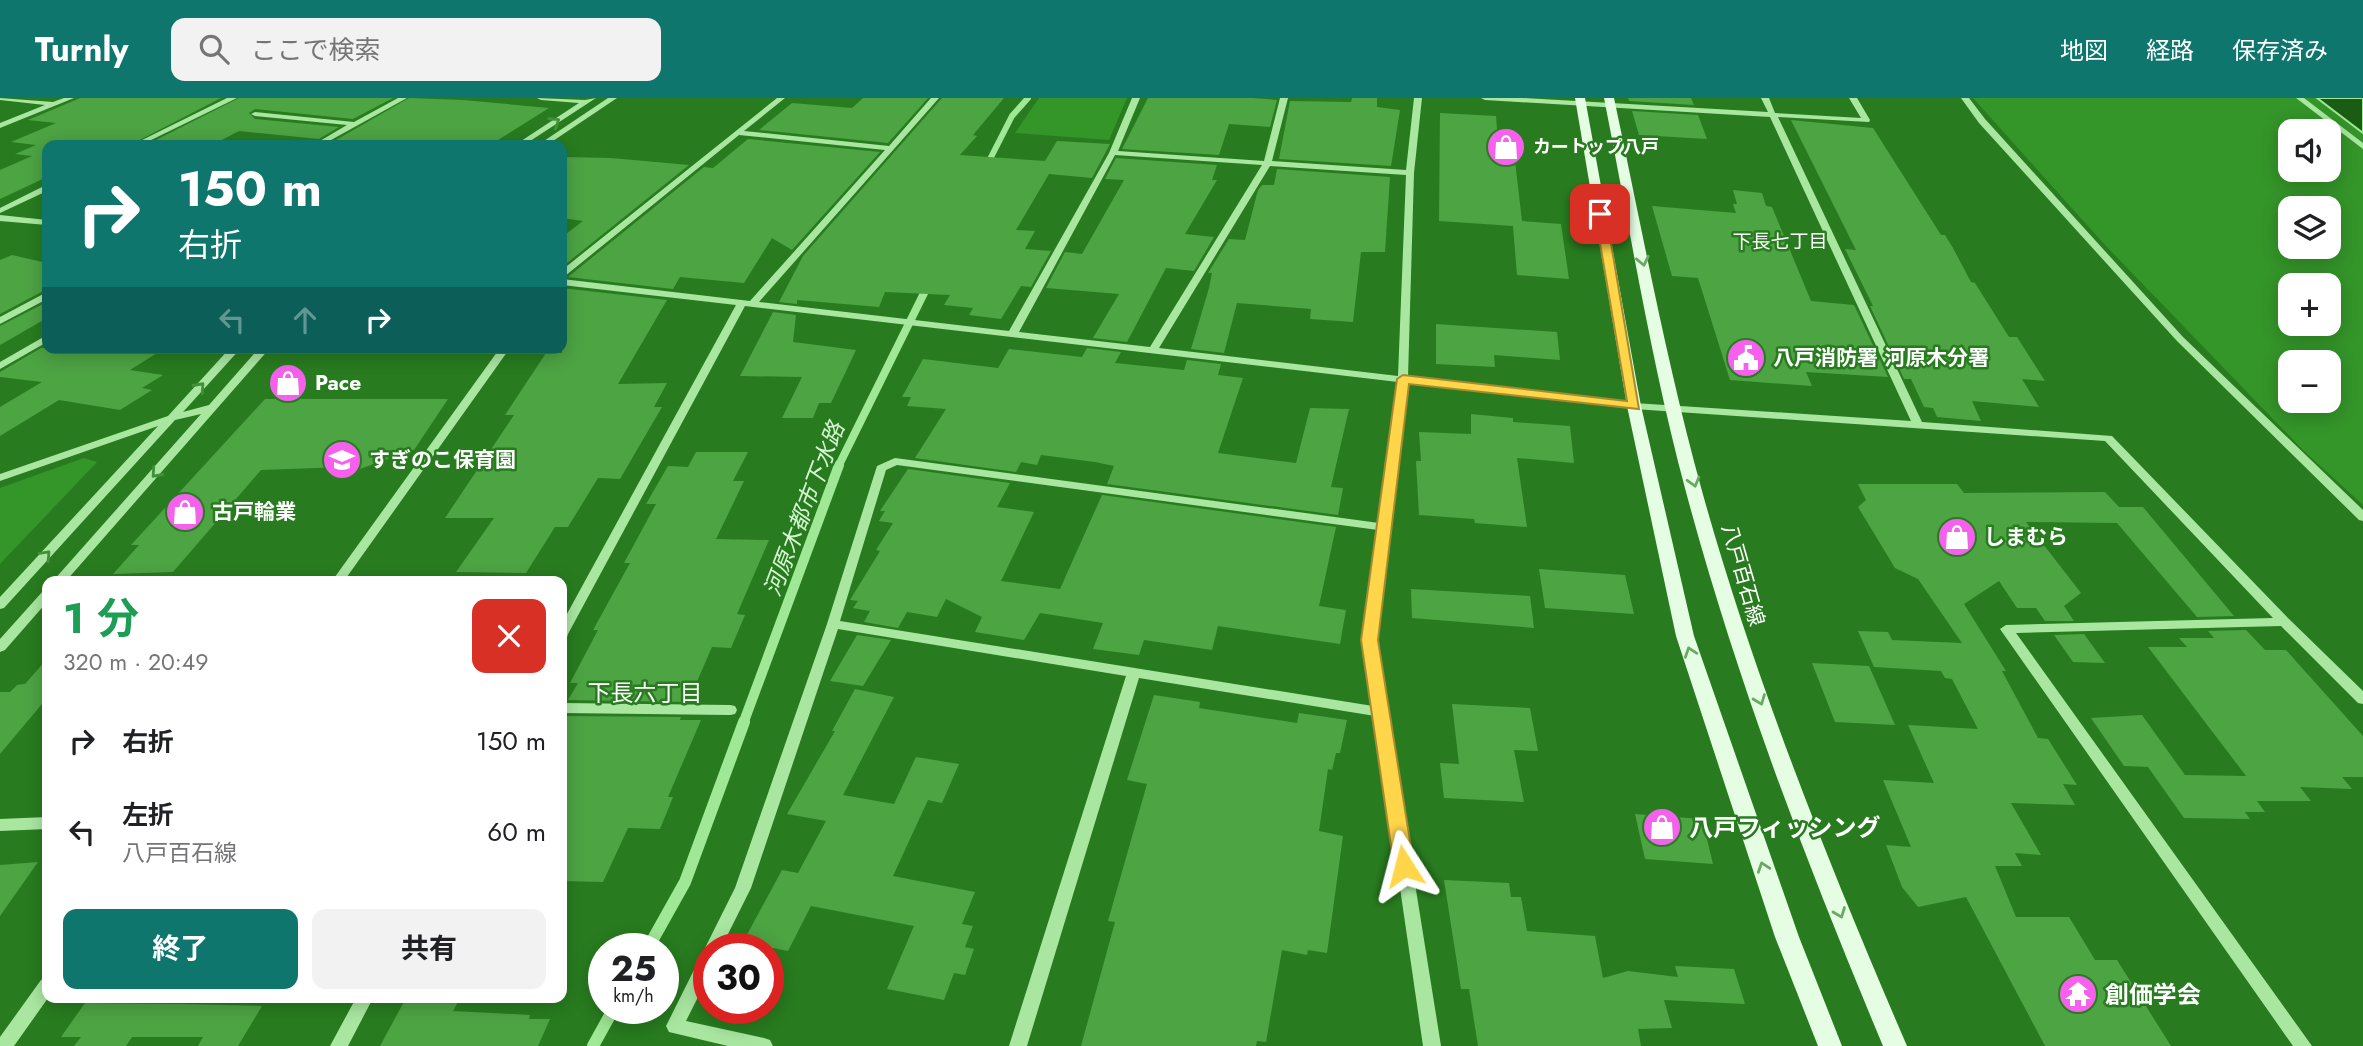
<!DOCTYPE html>
<html lang="ja">
<head>
<meta charset="utf-8">
<style>
  body { margin:0; font-family:Jost,"Noto Sans JP",sans-serif; background:#f2f2f2; color:#202124; height:100vh; display:flex; flex-direction:column; font-size:26px; white-space:nowrap }
  * { box-sizing:border-box; margin:0 }
  p { font-size:23px; color:#757577 }
  .icon { flex:none; width:38px; height:38px; fill:none; stroke:currentColor; stroke-width:2; stroke-linecap:round; stroke-linejoin:round }
  .map { position:relative; flex:1; overflow:hidden }
  .sheet { position:absolute; left:42px; top:478px; width:525px; height:427px; display:flex; flex-direction:column; background:#fff; border-radius:14px; box-shadow:0 4px 18px #0003 }
  .sheet>* { flex:none }
  .banner { position:absolute; left:42px; top:42px; width:525px; height:214px; border-radius:14px; box-shadow:0 4px 18px #0003; background:#0f766e; color:#fff; overflow:hidden }
  .fabs { position:absolute; left:2278px; top:21px; display:grid; gap:14px }
  .fabs a { display:grid; place-items:center; width:63px; height:63px; border-radius:14px; background:#fff; box-shadow:0 4px 18px #0003; font-size:35px }
  .speed { position:absolute; left:588px; top:835px; display:flex; gap:14px; font-size:35px; font-weight:700; text-align:center }
  .speed>* { display:grid; place-content:center; width:91px; height:91px; border-radius:50%; background:#fff; box-shadow:0 4px 18px #0003; line-height:1 }
  .speed small { font-size:18px; font-weight:400 }
  .speed .limit { border:10px solid #d22; background:#fff; color:#111 }
  .pin { position:absolute; display:grid; place-items:center; width:60px; height:60px; color:#fff; margin:-30px; border-radius:14px; box-shadow:0 4px 10px #0006 }
  .me { position:absolute; width:77px; margin:-38px; rotate:351deg; stroke-linejoin:round; filter:drop-shadow(0 0 5px #0008) }
  .turn { display:flex; align-items:center; gap:24px; height:147px; padding:0 21px; font-size:32px }
  .turn .icon { width:91px; height:91px; stroke-width:2.5 }
  .turn b { display:block; font-size:49px; line-height:60px }
  .lanes { display:flex; align-items:center; height:66px; padding:0 21px; background:#0003; justify-content:center; gap:35px; direction:ltr }
  .lanes .off { opacity:.35 }
  .round { display:grid; place-items:center; flex:none; width:74px; height:74px; border-radius:14px; background:#f2f2f2 }
  .head { display:flex; align-items:center; justify-content:space-between; height:119px; padding:0 21px }
  h1 { font-size:42px; font-weight:700; line-height:52px; color:#1e9e55 }
  .cta { display:flex; gap:14px; margin-top:auto; padding:14px 21px }
  .cta a { flex:1; height:80px; border-radius:14px; background:#0f766e; color:#fff; font-size:28px; font-weight:700; line-height:80px; text-align:center }
  .cta a+a { background:#f2f2f2; color:#202124 }
  ul { padding:0; list-style:none }
  li { display:flex; align-items:center; gap:21px; height:91px; padding:0 21px }
  li div { flex:1 }
  li b { display:block; font-size:26px }
  li em { font-style:normal }
  header { display:flex; align-items:center; gap:42px; box-sizing:border-box; height:98px; padding:0 35px; background:#0f766e; color:#fff }
  header strong { font-size:33px }
  nav { display:flex; gap:38px; margin-inline-start:auto; font-size:24px }
  .search { width:490px; height:63px; background:#f2f2f2; display:flex; align-items:center; gap:18px; box-sizing:border-box; padding:0 24px; border-radius:14px; color:#757577; font-size:26px }
  .map>svg:first-child { display:block }
</style>
</head>
<body>
<header>
<strong>Turnly</strong>
<div class="search"><svg class="icon" aria-label="search" viewBox="0 0 24 24"><circle cx="10" cy="10" r="6"/><path d="M15 15l6 6"/></svg>ここで検索</div>
<nav><a>地図</a><a>経路</a><a>保存済み</a></nav>
</header>
<div class="map">
<svg width="2363" height="948" viewBox="0 0 2363 948">
  <rect width="100%" height="100%" fill="#287c1f"/>
  <g fill="#349529" fill-rule="evenodd">
    <path d="M1039 0H1127L1109 42 1015 35Z"/>
    <path d="M1973 0H2317L2363 35V407L2305 354 2105 147ZM2291 33H2329V72H2291ZM2291 110H2329V149H2291ZM2291 187H2329V226H2291ZM2291 264H2329V303H2291Z"/>
    <path d="M84 360 97 364 0 466V390Z"/>
  </g>
  <path fill="#1b5c15" stroke="#9fe895" stroke-width="2" d="M2317 0H2363V35Z"/>
  <g fill="none" stroke-linecap="round" stroke-linejoin="round">
    <path stroke="#9fe895" stroke-width="6" d="M985 71 1012 18 1028 0"/>
    <path stroke="#9fe895" stroke-width="8" d="M838 369 929 185"/>
    <path stroke="#9fe895" stroke-width="10" d="M743 626 839 367"/>
    <g stroke="#9fe895" stroke-width="12">
      <path d="M648 850 685 784 744 624"/>
      <path d="M593 948 614 910"/>
    </g>
  </g>
  <g fill="#4da443">
    <path d="M80 0H221L130 47H47V79L0 101V72L32 58 15 56 36 47 11 44 56 25 28 22Z"/>
    <path d="M239 0H393L353 21 255 11 249 15 255 21 339 29 319 41 239 33 212 47H146Z"/>
    <path d="M409 0 463 2 549 10 490 47H336L344 43 336 42Z"/>
    <path d="M863 0H928L888 45 759 32 792 5 852 10Z"/>
    <path d="M942 0H1004L973 37 977 38 960 57 1045 63 1057 43 1110 46 1092 80 1049 76 1016 132 1035 133 1025 151 1051 153 1031 189 1021 188 1001 221 969 217 973 210 944 207 950 197 885 194 879 209 797 202V206L779 204 803 158Z"/>
    <path d="M1148 0H1253L1277 2 1270 29 1229 26 1219 57 1122 51Z"/>
    <path d="M1352 0H1377V9L1400 12 1391 68 1279 61 1290 3 1351 4Z"/>
    <path d="M1628 0H1691L1694 7 1629 3Z"/>
    <path d="M1632 13 1698 17 1707 41 1639 37Z"/>
    <path d="M1440 15 1496 18 1498 45 1513 46 1522 123 1561 126 1569 181 1517 177 1513 128 1439 123Z"/>
    <path d="M1791 22 1873 30 1941 137H1945L1953 150 1971 184 1975 185 2009 239H2017L2045 283 2022 281 2039 309 1972 303 1981 323 1937 319 1933 310 1924 309 1911 281H1904L1870 208H1873L1845 151 1856 152Z"/>
    <path d="M748 41 880 54 792 152 772 140 744 185 680 179 673 191 568 179 704 69 713 70Z"/>
    <path d="M562 59 611 60 689 67 562 169V139L583 123 562 120Z"/>
    <path d="M1116 60 1217 67 1212 82H1217L1185 136 1214 139 1194 173 1166 170 1127 244 1093 240 1119 196 1046 190 1065 154 1082 156 1124 82 1105 81Z"/>
    <path d="M1277 71 1390 79 1385 154H1361L1353 224 1310 221 1311 211 1237 205 1224 255 1191 251 1209 190 1212 175H1208L1229 141 1245 142 1258 92 1262 87H1274Z"/>
    <path d="M1733 92 1762 95 1766 108 1772 109 1811 203 1854 207 1888 279 1806 274 1812 288 1730 282 1698 180 1672 178 1652 108 1736 115 1733 106H1737Z"/>
    <path d="M12 157 47 165V191L0 216V162Z"/>
    <path d="M562 190 667 202 618 286 667 285 654 309H662L620 381 598 380 568 429H555L526 475 456 474 494 420H445L514 317H505L546 255H562Z"/>
    <path d="M47 204V220L0 247V228Z"/>
    <path d="M773 214 796 217 793 244 856 252 831 305H819L813 320H782L802 279 740 278Z"/>
    <path d="M1436 226 1557 234 1560 262 1494 257 1495 269 1436 266Z"/>
    <path d="M41 250H165L130 272 163 277 142 290 152 292 120 312 59 302 0 338V309L42 284 0 279V274Z"/>
    <path d="M1087 250 1121 254 1115 265 1184 272 1187 262 1221 266 1218 277 1243 280 1218 355 1296 365 1310 310 1349 311 1331 389 1343 390 1338 417 1107 386 1114 368 1095 364 1041 357 1037 367 1021 364 1016 374 915 360 946 311 907 308 911 299H902L923 261 998 270 1009 251 1082 259Z"/>
    <path d="M265 301H448L414 352 390 353 388 361 357 372 345 369 261 372 173 474 113 476 139 447H131Z"/>
    <path d="M1471 316 1513 320V324L1570 328 1574 365 1517 360 1527 429 1475 425 1474 421 1419 417 1416 363H1421L1419 334 1471 336Z"/>
    <path d="M696 354H748L733 383H744L716 441 769 442 737 516 745 517 731 550 712 549 688 604 568 602 578 585H570L598 532H593L630 465H624L656 406H646L668 368 688 369Z"/>
    <path d="M908 371 1010 385 997 409 1034 414 1001 483 1060 491 1102 397 1336 429 1319 508 1346 512 1340 546 1218 528 1212 552 1144 542 1139 557 1093 551 1103 525 1040 515 1024 542 975 534 982 519 946 501 937 519 907 514 898 530 864 524 870 513 853 510 858 503 850 502 880 453 876 452 893 425 879 423 885 413H880Z"/>
    <path d="M1858 386H1957L1964 395 2105 394 2119 409H2143L2234 518 2197 519 2117 425 2026 424 2081 495 2064 508 2074 523H2045L2036 510H2017L1999 483 1964 506 2006 573H2002L2038 640 2048 641 2077 687 2063 686 2075 707 2011 705 2041 757 2015 755 2022 768H1995L2016 819H2069L2095 862H2117L2171 948H2045L1966 799 1918 809 1902 789 1886 747 1911 749 1883 682 1934 685 1908 627 1978 631 1952 581 1945 580 1941 573 1874 569 1858 533 1888 534 1892 542 1962 545 1918 481 1895 470 1858 409 1866 402Z"/>
    <path d="M1539 471 1625 477 1634 516 1545 510Z"/>
    <path d="M1411 491 1530 498 1534 530 1412 520Z"/>
    <path d="M2246 532 2265 552H2286L2363 638V679H2342L2352 691 2300 689 2311 703H2257L2265 714H2245L2250 721 2184 720 2148 669 2124 668 2091 620 2142 617 2185 677 2246 678 2148 549H2187L2179 540H2214L2208 533Z"/>
    <path d="M2084 536 2105 565 2073 564 2054 537Z"/>
    <path d="M857 537 891 542 863 588 830 583Z"/>
    <path d="M47 561V600L0 656V594H10L17 587 25 586Z"/>
    <path d="M1812 565 1869 568 1895 627 1835 624Z"/>
    <path d="M855 591 894 599 843 697 894 706 916 659 959 666 942 705 928 702 893 778 975 794 962 826 973 828 965 849 974 851 965 877 954 875 944 902 887 891 914 828 811 808 788 853 743 844 782 772 798 775 826 723 787 716 835 633H832Z"/>
    <path d="M1154 597 1200 604 1199 610 1297 625 1299 615 1347 622 1340 655H1336L1332 672 1328 671 1319 733 1343 738 1327 855 1308 852 1307 857 1282 852 1266 944 1257 943 1256 948H1081L1115 824 1108 823 1147 686 1127 682Z"/>
    <path d="M1452 606 1530 610 1538 653 1514 652 1524 704 1444 700 1440 665 1459 666Z"/>
    <path d="M562 618 681 619 680 622H701L668 699H673L660 731 628 730 603 784 562 783Z"/>
    <path d="M1635 716 1702 721 1713 766 1645 761Z"/>
    <path d="M38 764 0 818V767Z"/>
    <path d="M1444 782 1509 785 1511 799H1521L1527 833 1595 838 1603 880 1628 873 1678 879 1675 868 1734 871 1745 906 1664 902 1672 930 1638 931 1641 948H1478L1469 891H1461Z"/>
    <path d="M406 900H460L453 913 530 917 529 921H550L538 948H380Z"/>
    <path d="M85 905 181 906 262 908 238 948H198L203 939H132L126 948H74L81 939H61Z"/>
  </g>
  <g fill="none" stroke-linecap="round" stroke-linejoin="round">
    <g fill="#a9e7a1" fill-rule="evenodd">
      <path d="M0 0 53 4 64 0H74L0 30V25L45 7 0 2Z"/>
      <path d="M227 0H237L141 47H132Z"/>
      <path d="M398 0H407L322 47H313L347 27 255 18 251 16 255 14 354 24Z"/>
      <path d="M537 0 585 2 596 0 524 47H515L579 5 541 2Z"/>
      <path d="M608 0H617L547 47H538Z"/>
      <path d="M777 0H785L744 33 889 48 931 0H939L759 204 1009 233 1109 55 1132 0H1140L1118 53 1264 63 1280 0H1288L1272 63 1406 72 1414 0H1422L1414 75 1408 279 1634 305 1911 323 1770 19 1485 2 1481 0H1522L1768 14 1761 0H1769L1775 15 1861 20 1849 0H1857L1870 22 1869 24 1778 19 1922 324 2112 338 2289 521 2363 593V606L2358 605 2281 528 2016 535 2312 948H2293L2000 531 2006 527 2273 520 2105 343 1634 311 1408 285 1376 542 1441 948H1423L1375 618 1139 580 1027 948H1009L1126 578 838 531 751 790 721 850H709V877L686 923 764 940 770 942 773 948H728L669 934 666 928 703 854 706 853 705 850 735 790 827 526 877 368 895 360 1379 425 1398 284 745 208 568 536 567 539 562 540V525L736 207 562 187V181L750 203 885 52 739 37 565 178 562 179V172ZM1115 57 1262 67 1150 249 1019 234ZM1270 68 1406 77 1398 278 1159 250ZM897 367 1378 432 1364 542 1373 608 840 523 886 372Z"/>
      <path d="M1961 0H1969L1985 21 2183 239 2363 412V423L2359 422 2177 243 1979 25Z"/>
      <path d="M2296 0H2304L2363 45V51Z"/>
      <path d="M44 88H47V93L0 115V110Z"/>
      <path d="M0 117 47 122V127L0 123Z"/>
      <path d="M47 194V201L0 226V219Z"/>
      <path d="M47 237V244L0 271V264Z"/>
      <path d="M230 250H241L183 314 209 307 259 250H270L66 483H53L201 316 175 322 4 510 0 511V499L158 328 0 383V376L168 318Z"/>
      <path d="M500 250H510L344 483H332Z"/>
      <path d="M47 492V504L5 552 0 554V541L43 493Z"/>
      <path d="M562 605 730 607 735 608 737 612 735 616 730 617 562 615Z"/>
      <path d="M47 719V731L0 733V721Z"/>
      <path d="M47 879 48 900 14 948H0V939L41 882Z"/>
      <path d="M356 900H373L348 948H330Z"/>
    </g>
    <g fill="#e4fde3" fill-rule="evenodd">
      <path d="M1575 0H1585L1641 308 1694 538 1799 839 1842 948H1818L1775 839 1676 538 1627 308Z"/>
      <path d="M1604 0H1614C1642 131 1666 263 1702 393 1755 583 1829 767 1907 948H1883C1807 767 1737 584 1686 394 1651 264 1630 131 1604 0Z"/>
    </g>
  </g>
  <defs><path id="oneway-chevron" d="M-2-3.5L2.5 0L-2 3.5" fill="none" stroke-width="1.6" stroke-linecap="round" stroke-linejoin="round" transform="scale(1.75)"/></defs>
  <g stroke="#429139">
    <use href="#oneway-chevron" transform="translate(555 24) rotate(-33)"/>
    <use href="#oneway-chevron" transform="translate(200 289) rotate(-48)"/>
    <use href="#oneway-chevron" transform="translate(156 375) rotate(132)"/>
    <use href="#oneway-chevron" transform="translate(46 457) rotate(-47)"/>
  </g>
  <g stroke="#6aa964">
    <use href="#oneway-chevron" transform="translate(1643 163) rotate(78)"/>
    <use href="#oneway-chevron" transform="translate(1694 384) rotate(74)"/>
    <use href="#oneway-chevron" transform="translate(1690 554) rotate(-109)"/>
    <use href="#oneway-chevron" transform="translate(1760 602) rotate(69)"/>
    <use href="#oneway-chevron" transform="translate(1763 769) rotate(-109)"/>
    <use href="#oneway-chevron" transform="translate(1840 815) rotate(69)"/>
  </g>
  <path fill="#ffd54a" stroke="#a68a30" stroke-width="2" d="M1600 113 1606 116 1639 311 1409 286 1378 542 1414 768 1411 774H1397L1394 768 1361 542 1397 281 1403 277 1627 303 1595 116Z"/>
  <defs>
    <symbol id="shop-disc" viewBox="-11 -11 22 22"><circle r="9.5" fill="#f561ed" stroke="#287c1f"/><path d="M-5-2.5h2.3a2.7 3.5 0 0 1 5.4 0H5L5.5 6h-11ZM-1.5-2.5h3a1.5 2.3 0 0 0-3 0Z" fill="#fff"/></symbol>
    <symbol id="civic-disc" viewBox="-11 -11 22 22"><circle r="9.5" fill="#f561ed" stroke="#287c1f"/><path d="M-.6-6.5H3V-4.5H.6V-3L4-1V1h2V6H-6V1h2V-1L-.6-3ZM-1.2 2.5V6h2.4V2.5Z" fill="#fff"/></symbol>
    <symbol id="school-disc" viewBox="-11 -11 22 22"><circle r="9.5" fill="#f561ed" stroke="#287c1f"/><path d="M0-5L7-2L0 1L-7-2ZM-4 1L0 2.5L4 1V4Q0 6-4 4Z" fill="#fff"/></symbol>
    <symbol id="temple-disc" viewBox="-11 -11 22 22"><circle r="9.5" fill="#f561ed" stroke="#287c1f"/><path d="M0-6L5-2H3V0L6.5 2.5H4V6H1.5V3h-3V6H-4V2.5H-6.5L-3 0V-2H-5Z" fill="#fff"/></symbol>
  </defs>
  <g fill-rule="evenodd">
    <use href="#shop-disc" x="1484" y="27" width="44" height="44"/>
    <use href="#civic-disc" x="1724" y="238" width="44" height="44"/>
    <use href="#shop-disc" x="266" y="263" width="44" height="44"/>
    <use href="#school-disc" x="320" y="340" width="44" height="44"/>
    <use href="#shop-disc" x="163" y="392" width="44" height="44"/>
    <use href="#shop-disc" x="1935" y="417" width="44" height="44"/>
    <use href="#shop-disc" x="1640" y="707" width="44" height="44"/>
    <use href="#temple-disc" x="2056" y="874" width="44" height="44"/>
  </g>
  <g text-anchor="middle" dominant-baseline="central" stroke-width="5" stroke-linejoin="round" paint-order="stroke">
    <g font-size="18" font-weight="bold" fill="#fff" stroke="#287c1f" text-anchor="start">
      <text x="1533" y="49">カートップ八戸</text>
    </g>
    <g font-size="19" fill="#fff" stroke="#287c1f">
      <text x="1780" y="143">下長七丁目</text>
    </g>
    <g font-size="21" font-weight="bold" fill="#fff" stroke="#287c1f" text-anchor="start">
      <text x="1773" y="260">八戸消防署 河原木分署</text>
      <text x="315" y="285">Pace</text>
      <text x="369" y="362">すぎのこ保育園</text>
      <text x="212" y="414">古戸輪業</text>
      <text x="1984" y="439">しまむら</text>
    </g>
    <g font-size="21" fill="#fff" stroke="#287c1f">
      <text transform="translate(1743 477) rotate(74)">八戸百石線</text>
    </g>
    <g font-size="23" font-style="italic" fill="#d6f6d2" stroke="#287c1f">
      <text transform="translate(804 411) rotate(-69)">河原木都市下水路</text>
    </g>
    <g font-size="23" fill="#fff" stroke="#287c1f">
      <text x="645" y="595">下長六丁目</text>
    </g>
    <g font-size="24" font-weight="bold" fill="#fff" stroke="#287c1f" text-anchor="start">
      <text x="1689" y="729">八戸フィッシング</text>
      <text x="2105" y="896">創価学会</text>
    </g>
  </g>
</svg>
<div class="fabs">
<a><svg class="icon" aria-label="sound" viewBox="0 0 24 24"><path d="M4 9h4l5-4v14l-5-4H4zM17 9q2 3 0 6"/></svg></a>
<a><svg class="icon" aria-label="layers" viewBox="0 0 24 24"><path d="M12 4l9 5-9 5-9-5zM3 14l9 5 9-5"/></svg></a>
<a>+</a>
<a>−</a>
</div>
<div class="speed"><div>25<small>km/h</small></div><div class="limit">30</div></div>
<div class="pin" style="left:1600px;top:116px;background:#d93025"><svg class="icon" aria-label="arrive" viewBox="0 0 24 24"><path d="M6 21V4h12l-3 4 3 4H6"/></svg></div>
<svg class="me" style="left:1404px;top:768px" viewBox="-20 -20 40 40"><path d="M0-17L14 15 0 8-14 15z" fill="#ffd54a" stroke="#fff" stroke-width="4"/></svg>
<div class="banner">
<div class="turn"><svg class="icon" aria-label="right" viewBox="0 0 24 24"><path d="M7 20v-9h11M14 6l5 5-5 5"/></svg><div><b>150 m</b>右折</div></div>
<div class="lanes"><svg class="icon off" aria-label="left" viewBox="0 0 24 24"><path d="M17 20v-9H6M10 6l-5 5 5 5"/></svg><svg class="icon off" aria-label="ahead" viewBox="0 0 24 24"><path d="M12 20V5M6 11l6-6 6 6"/></svg><svg class="icon" aria-label="right" viewBox="0 0 24 24"><path d="M7 20v-9h11M14 6l5 5-5 5"/></svg></div>
</div>
<section class="sheet">
<div class="head"><div><h1>1 分</h1><p>320 m · 20:49</p></div><a class="round" style="background:#d93025;color:#fff"><svg class="icon" aria-label="close" viewBox="0 0 24 24"><path d="M6 6l12 12M18 6L6 18"/></svg></a></div>
<ul>
<li><svg class="icon" aria-label="right" viewBox="0 0 24 24"><path d="M7 20v-9h11M14 6l5 5-5 5"/></svg><div><b>右折</b></div><em>150 m</em></li>
<li><svg class="icon" aria-label="left" viewBox="0 0 24 24"><path d="M17 20v-9H6M10 6l-5 5 5 5"/></svg><div><b>左折</b><p>八戸百石線</p></div><em>60 m</em></li>
</ul>
<div class="cta"><a>終了</a><a>共有</a></div>
</section>
</div>
</body>
</html>
